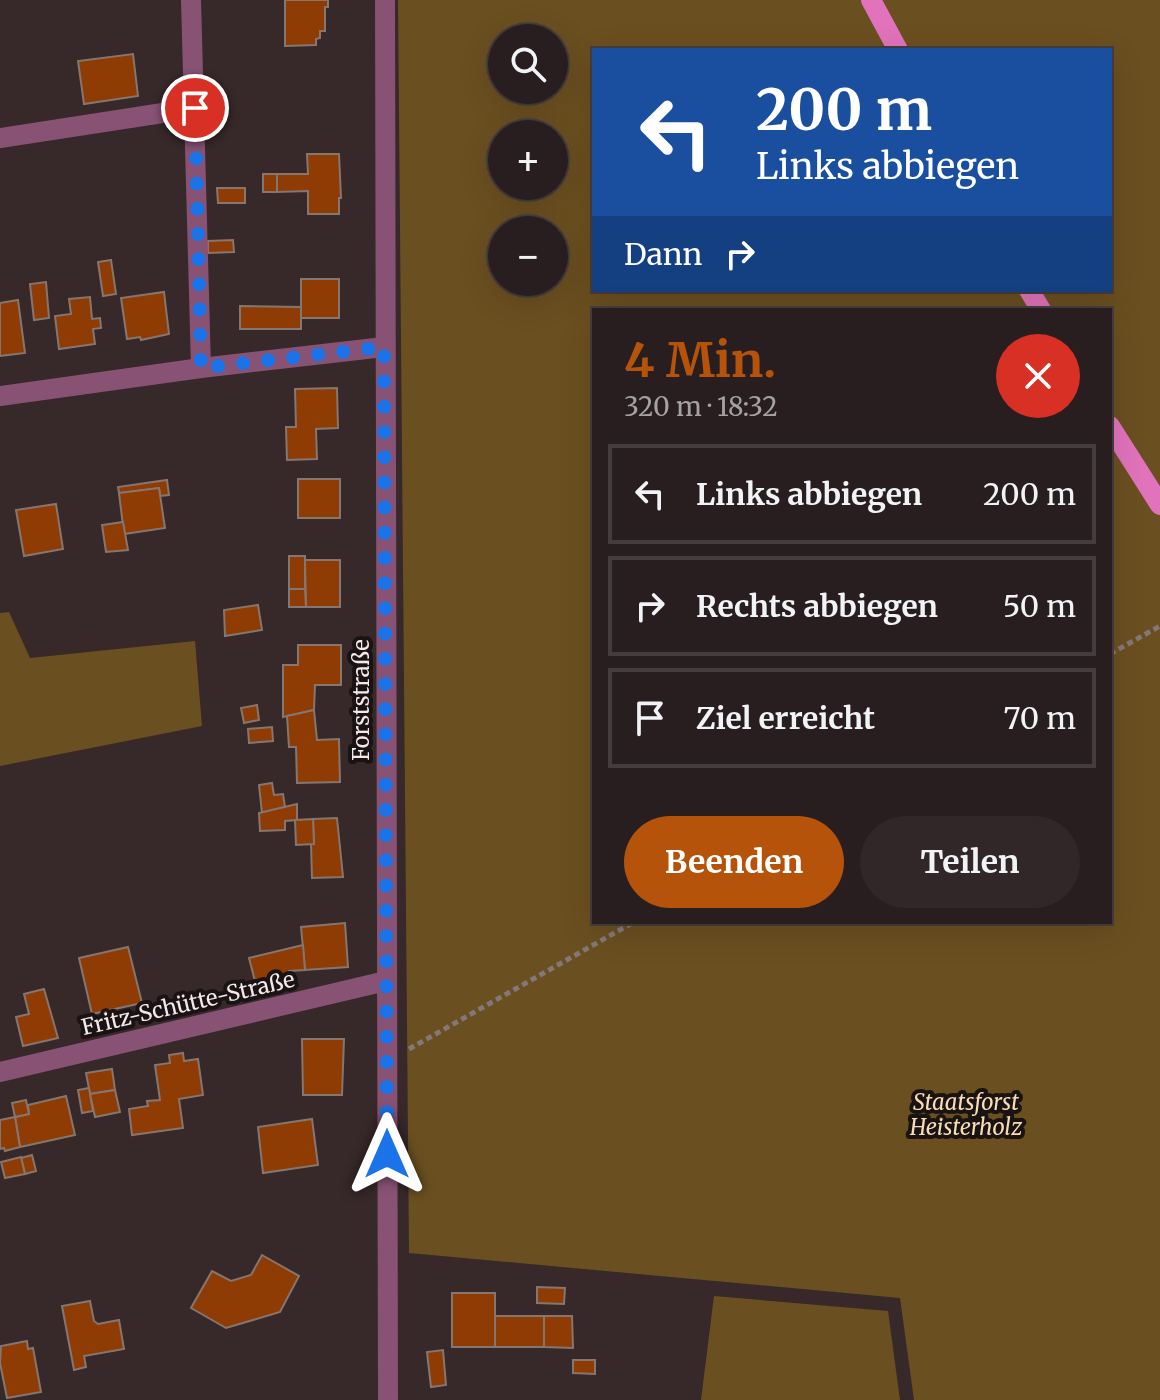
<!DOCTYPE html>
<html lang="de">
<head>
<meta charset="utf-8">
<style>
  body { margin:0; font-family:Merriweather,serif; background:#312728; color:#f1f3f6; height:100vh; display:flex; flex-direction:column; font-size:30px; white-space:nowrap }
  * { box-sizing:border-box; margin:0 }
  p { font-size:26px; color:#a5a2a4 }
  .icon { flex:none; width:44px; height:44px; fill:none; stroke:currentColor; stroke-width:2; stroke-linecap:round; stroke-linejoin:round }
  .map { position:relative; flex:1; overflow:hidden }
  .panel { position:absolute; left:592px; top:308px; width:520px; height:616px; display:flex; flex-direction:column; background:#291e1f; border-radius:0px; box-shadow:0 8px 32px #0002,0 0 0 2px #453c3d }
  .panel>* { flex:none }
  .top-card { position:absolute; left:592px; top:48px; width:520px; height:244px; border-radius:0px; box-shadow:0 8px 32px #0002,0 0 0 2px #453c3d; background:#1a4fa0; color:#fff; overflow:hidden }
  .fabs { position:absolute; left:488px; top:24px; display:grid; gap:16px }
  .fabs a { display:grid; place-items:center; width:80px; height:80px; border-radius:50%; background:#291e1f; box-shadow:0 8px 32px #0002,0 0 0 2px #453c3d; font-size:40px }
  .pin { position:absolute; display:grid; place-items:center; width:68px; height:68px; color:#fff; margin:-34px; border:4px solid #fff; border-radius:50%; box-shadow:0 2px 8px #0007 }
  .me { position:absolute; width:88px; margin:-44px; rotate:0deg; stroke-linejoin:round; filter:drop-shadow(0 0 6px #0008) }
  .turn { display:flex; align-items:center; gap:28px; height:168px; padding:0 32px; font-size:36px }
  .turn .icon { width:104px; height:104px; stroke-width:2.5 }
  .turn b { display:block; font-size:56px; line-height:68px }
  .then { display:flex; align-items:center; height:76px; padding:0 32px; background:#0003; gap:16px; font-size:30px }
  .round { display:grid; place-items:center; flex:none; width:84px; height:84px; border-radius:42px; background:#312728 }
  .overview { display:flex; align-items:center; justify-content:space-between; height:136px; padding:0 32px }
  h1 { font-size:48px; font-weight:700; line-height:60px; color:#b45309 }
  .cta { display:flex; gap:16px; margin-top:auto; padding:16px 32px }
  .cta a { flex:1; height:92px; border-radius:48px; background:#b45309; color:#fff; font-size:32px; font-weight:700; line-height:92px; text-align:center }
  .cta a+a { background:#312728; color:#f1f3f6 }
  ul { padding:0; list-style:none }
  li { display:flex; align-items:center; gap:24px; height:100px; margin:0 16px 12px; padding:0 16px; border:4px solid #453c3d; border-radius:0px }
  li div { flex:1 }
  li b { display:block; font-size:30px }
  li em { font-style:normal }
  .map>svg:first-child { display:block }
</style>
</head>
<body>
<div class="map">
<svg width="1160" height="1400" viewBox="0 0 1160 1400">
  <rect width="100%" height="100%" fill="#372829"/>
  <g fill="#6a4f20" fill-rule="evenodd">
    <path d="M398 0H1160V1400H914L900 1298 409 1253ZM502 38H554V90H502ZM594 50H1110V290H594ZM502 134H554V186H502ZM502 230H554V282H502ZM594 310H1110V922H594Z"/>
    <path d="M9 612 30 658 195 641 202 726 0 766V613Z"/>
    <path d="M714 1296 888 1311 900 1400H701Z"/>
  </g>
  <g fill="#8f3b04" stroke="#85766f" stroke-width="2">
    <path d="M285 0H328V7H325V31H320V38L316 39V45L285 46Z"/>
    <path d="M133 54 138 96 84 104 78 61Z"/>
    <path d="M307 154H339L341 198H339V214H308V191L277 192V174H308Z"/>
    <rect x="263" y="174" width="14" height="18"/>
    <path d="M217 188H245V203H218Z"/>
    <path d="M233 240 234 252 208 253V241Z"/>
    <path d="M111 260 116 294 103 296 98 262Z"/>
    <rect x="301" y="279" width="38" height="39"/>
    <path d="M46 282 49 318 34 320 30 284Z"/>
    <path d="M164 292 169 334 141 340 140 337 127 339 121 298Z"/>
    <path d="M90 297 92 319 100 318 101 328 93 329 95 344 59 349 55 316 71 314 69 299Z"/>
    <path d="M18 300 25 353 0 356V303Z"/>
    <path d="M240 306 301 307V329H240Z"/>
    <path d="M337 388 338 428 316 429 317 459 287 460 286 427H296L295 389Z"/>
    <rect x="298" y="479" width="42" height="39"/>
    <path d="M167 480 169 495 160 496 159 488 119 493 118 487Z"/>
    <path d="M159 488 165 528 124 534 119 493Z"/>
    <path d="M56 504 63 549 24 556 16 510Z"/>
    <path d="M123 522 128 550 106 552 102 525Z"/>
    <rect x="289" y="556" width="16" height="33"/>
    <path d="M305 560H340V607H306Z"/>
    <path d="M289 589H305L306 607H289Z"/>
    <path d="M258 605 262 630 225 636 224 610Z"/>
    <path d="M298 645H341V685H315L314 710 283 717V665H298Z"/>
    <path d="M257 705 259 720 244 723 241 708Z"/>
    <path d="M314 710 317 740 339 739 340 782 297 783 296 747H289L287 716Z"/>
    <path d="M272 727 273 741 249 743 248 729Z"/>
    <path d="M272 783 274 795 283 794 285 807 262 813 259 785Z"/>
    <path d="M297 804V820L285 821V830L260 831 259 813Z"/>
    <path d="M337 818 343 877 312 878 311 844H314L313 819Z"/>
    <path d="M313 819 314 844 296 845 295 820Z"/>
    <path d="M345 923 348 967 305 970 301 927Z"/>
    <path d="M303 945 305 970 289 971V977L256 985 249 958Z"/>
    <path d="M128 947 142 1003 92 1014 79 958Z"/>
    <path d="M44 989 58 1038 23 1046 16 1017 29 1014 24 994Z"/>
    <path d="M302 1039H344L342 1095H303Z"/>
    <path d="M183 1053 184 1061 198 1059 203 1095 179 1099 183 1128 132 1135 129 1109 148 1106 147 1101 160 1100 155 1065 170 1063 169 1055Z"/>
    <path d="M112 1069 115 1090 90 1094 86 1073Z"/>
    <path d="M89 1088 93 1111 82 1113 78 1090Z"/>
    <path d="M115 1090 120 1112 95 1117 90 1094Z"/>
    <path d="M66 1096 75 1135 20 1147 15 1117 29 1114 28 1105Z"/>
    <path d="M26 1100 29 1114 15 1117 12 1103Z"/>
    <path d="M15 1117 20 1147 5 1151 4 1148 0 1149V1120Z"/>
    <path d="M312 1119 318 1165 263 1173 258 1127Z"/>
    <path d="M32 1155 36 1171 25 1174 21 1158Z"/>
    <path d="M21 1157 25 1174 5 1178 1 1162Z"/>
    <path d="M262 1255 299 1276 280 1312 226 1328 191 1308 212 1271 231 1281 251 1275Z"/>
    <path d="M537 1287 565 1288 564 1304 537 1303Z"/>
    <rect x="452" y="1293" width="43" height="54"/>
    <path d="M90 1301 94 1321 98 1324 119 1320 124 1349 84 1356 86 1367 74 1370 62 1306Z"/>
    <rect x="495" y="1316" width="49" height="31"/>
    <path d="M544 1316H572L573 1348 544 1347Z"/>
    <path d="M27 1341 28 1349 33 1348 41 1392 7 1398 0 1363 1 1346Z"/>
    <path d="M443 1350 446 1385 431 1387 427 1352Z"/>
    <path d="M573 1360H595V1374L573 1373Z"/>
  </g>
  <g fill="none" stroke-linecap="round" stroke-linejoin="round">
    <g stroke="#847778" stroke-width="5" stroke-dasharray="6 4" stroke-linecap="butt">
      <path d="M1110 654 1160 626"/>
      <path d="M409 1049 634 922"/>
    </g>
    <g stroke="#875274" stroke-width="20">
      <path d="M191 0 201 368"/>
      <path d="M385 0 388 1400"/>
      <path d="M0 138 195 108"/>
      <path d="M0 396 201 368 384 347"/>
      <path d="M0 1072 386 981"/>
    </g>
    <g stroke="#e073bb" stroke-width="20">
      <path d="M871 0 898 50"/>
      <path d="M1029 290 1041 310"/>
      <path d="M1110 426 1160 505"/>
    </g>
  </g>
  <g fill="none" stroke-linecap="round" stroke-linejoin="round">
    <path stroke="#1a73e8" stroke-width="14" stroke-dasharray="0 25.2" d="M195 108 201 368 384 347 387 1154"/>
  </g>
  <g text-anchor="middle" dominant-baseline="central" stroke-width="8" stroke-linejoin="round" paint-order="stroke">
    <g font-size="22" fill="#f3e9ea" stroke="#1a1313">
      <text transform="translate(361 700) rotate(-90)">Forststraße</text>
      <text transform="translate(188 1003) rotate(-13)">Fritz-Schütte-Straße</text>
    </g>
    <g font-size="22" font-style="italic" fill="#f8dcb3" stroke="#1a1313">
      <text x="966" y="1102">Staatsforst<tspan x="966" dy="25">Heisterholz</tspan></text>
    </g>
  </g>
</svg>
<div class="fabs">
<a><svg class="icon" aria-label="search" viewBox="0 0 24 24"><circle cx="10" cy="10" r="6"/><path d="M15 15l6 6"/></svg></a>
<a>+</a>
<a>−</a>
</div>
<div class="pin" style="left:195px;top:108px;background:#d93025"><svg class="icon" aria-label="arrive" viewBox="0 0 24 24"><path d="M6 21V4h12l-3 4 3 4H6"/></svg></div>
<svg class="me" style="left:387px;top:1154px" viewBox="-20 -20 40 40"><path d="M0-17L14 15 0 8-14 15z" fill="#1a73e8" stroke="#fff" stroke-width="4"/></svg>
<div class="top-card">
<div class="turn"><svg class="icon" aria-label="left" viewBox="0 0 24 24"><path d="M17 20v-9H6M10 6l-5 5 5 5"/></svg><div><b>200 m</b>Links abbiegen</div></div>
<div class="then">Dann<svg class="icon" aria-label="right" viewBox="0 0 24 24"><path d="M7 20v-9h11M14 6l5 5-5 5"/></svg></div>
</div>
<section class="panel">
<div class="overview"><div><h1>4 Min.</h1><p>320 m · 18:32</p></div><a class="round" style="background:#d93025;color:#fff"><svg class="icon" aria-label="close" viewBox="0 0 24 24"><path d="M6 6l12 12M18 6L6 18"/></svg></a></div>
<ul>
<li><svg class="icon" aria-label="left" viewBox="0 0 24 24"><path d="M17 20v-9H6M10 6l-5 5 5 5"/></svg><div><b>Links abbiegen</b></div><em>200 m</em></li>
<li><svg class="icon" aria-label="right" viewBox="0 0 24 24"><path d="M7 20v-9h11M14 6l5 5-5 5"/></svg><div><b>Rechts abbiegen</b></div><em>50 m</em></li>
<li><svg class="icon" aria-label="arrive" viewBox="0 0 24 24"><path d="M6 21V4h12l-3 4 3 4H6"/></svg><div><b>Ziel erreicht</b></div><em>70 m</em></li>
</ul>
<div class="cta"><a>Beenden</a><a>Teilen</a></div>
</section>
</div>
</body>
</html>
